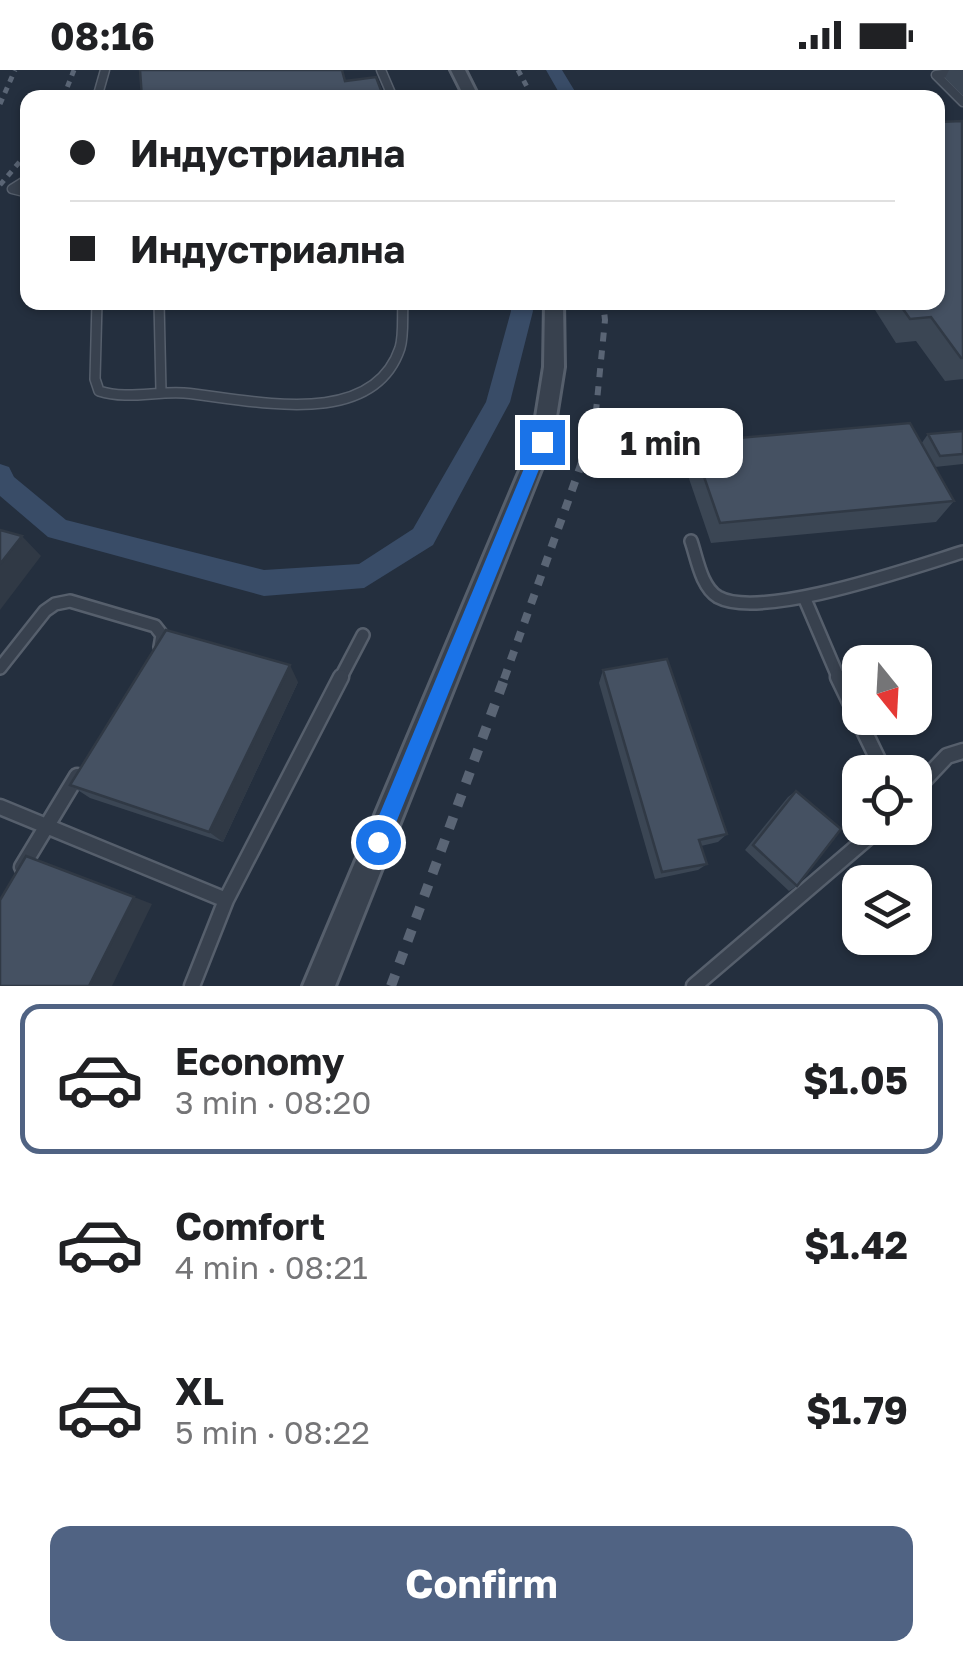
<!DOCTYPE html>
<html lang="en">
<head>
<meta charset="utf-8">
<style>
	:root { --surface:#fff; --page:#f2f2f2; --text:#202124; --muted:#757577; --line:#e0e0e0; --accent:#506383 }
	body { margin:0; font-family:"Golos Text",sans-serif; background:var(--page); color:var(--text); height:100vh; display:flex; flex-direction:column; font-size:38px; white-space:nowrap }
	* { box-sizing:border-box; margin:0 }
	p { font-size:32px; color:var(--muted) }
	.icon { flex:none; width:55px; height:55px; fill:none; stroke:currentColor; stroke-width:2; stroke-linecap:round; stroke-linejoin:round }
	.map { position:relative; height:916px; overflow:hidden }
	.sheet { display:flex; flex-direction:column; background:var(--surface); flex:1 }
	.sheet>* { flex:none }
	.guide { position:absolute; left:20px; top:20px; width:925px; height:220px; border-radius:20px; box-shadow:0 2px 8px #0004; display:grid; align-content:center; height:220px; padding:0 50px; background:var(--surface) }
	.needle { width:65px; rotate:162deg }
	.buttons { position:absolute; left:842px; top:575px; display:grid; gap:20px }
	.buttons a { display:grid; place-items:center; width:90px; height:90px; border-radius:20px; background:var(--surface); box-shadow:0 2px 8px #0004; font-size:50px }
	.end { position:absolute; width:45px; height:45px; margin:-22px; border:12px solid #1a73e8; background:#fff; box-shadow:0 0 0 5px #fff }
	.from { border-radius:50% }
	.bubble { position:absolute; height:70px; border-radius:20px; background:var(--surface); box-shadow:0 2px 8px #0004; font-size:32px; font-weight:700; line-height:70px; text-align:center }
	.guide b { display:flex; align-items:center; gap:35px; height:95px; font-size:38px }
	.guide b+b { border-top:2px solid var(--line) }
	.guide i { width:25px; height:25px; background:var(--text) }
	ul { padding:18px 0 0; list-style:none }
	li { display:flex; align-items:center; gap:30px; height:150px; margin:0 20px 15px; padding:0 30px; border:5px solid transparent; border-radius:20px }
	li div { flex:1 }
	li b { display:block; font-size:38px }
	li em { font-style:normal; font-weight:700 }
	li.on { border-color:var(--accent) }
	li>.icon { width:90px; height:90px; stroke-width:1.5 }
	.primary-button { display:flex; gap:20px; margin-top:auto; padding:20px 50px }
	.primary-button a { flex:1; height:115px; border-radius:20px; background:var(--accent); color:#fff; font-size:40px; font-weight:700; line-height:115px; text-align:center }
	.status { display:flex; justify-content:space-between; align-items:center; height:70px; padding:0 50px; background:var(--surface); direction:ltr }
	.status svg { height:28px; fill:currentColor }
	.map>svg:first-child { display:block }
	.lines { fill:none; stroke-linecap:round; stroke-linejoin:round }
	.canal { fill:#394c67; fill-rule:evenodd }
	.service-far3-casing { stroke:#565f6c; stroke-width:11 }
	.service-far2-casing { stroke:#565f6c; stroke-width:12 }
	.service-far1-casing { stroke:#565f6c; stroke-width:16 }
	.service-casing { stroke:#565f6c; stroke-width:19 }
	.minor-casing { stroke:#565f6c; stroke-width:6 }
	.service-far3 { stroke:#38414e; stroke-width:8 }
	.service-far2 { stroke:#38414e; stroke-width:9 }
	.service-far1 { stroke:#38414e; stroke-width:11 }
	.service { stroke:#38414e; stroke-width:14 }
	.minor { fill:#38414e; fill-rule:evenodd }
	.rail-far3 { stroke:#5a6575; stroke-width:5; stroke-dasharray:6 6; stroke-linecap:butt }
	.rail-far2 { stroke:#5a6575; stroke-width:6; stroke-dasharray:9 9; stroke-linecap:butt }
	.rail-far1 { stroke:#5a6575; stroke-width:8; stroke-dasharray:10 10; stroke-linecap:butt }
	.rail { stroke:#5a6575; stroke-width:10; stroke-dasharray:12 12; stroke-linecap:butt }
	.wall { fill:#3b4654 }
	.shaded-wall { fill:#303945 }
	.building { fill:#455162; stroke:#303945; stroke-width:2.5 }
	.route { fill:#1a73e8 }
</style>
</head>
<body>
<div class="status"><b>08:16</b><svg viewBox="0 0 49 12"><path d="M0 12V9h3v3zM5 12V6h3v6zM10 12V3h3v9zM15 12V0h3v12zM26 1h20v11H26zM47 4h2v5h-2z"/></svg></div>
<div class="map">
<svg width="963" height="916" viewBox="0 0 963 916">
	<rect width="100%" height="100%" fill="#242f3e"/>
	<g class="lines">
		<path class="canal" d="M546 0H562L579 28H562Z
			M509 232H531L533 241 510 332 433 475 364 518 264 526 48 467 0 426V394L9 397 14 407 66 450 264 500 359 494 413 459 486 332 511 241Z"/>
		<defs>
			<path id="service-far3" d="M381 0 393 28
				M963 1 936 5 963 32
				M97 28 105 0
				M28 109 12 119 28 123"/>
			<path id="service-far2" d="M97 232 95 309 99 321C127 330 155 321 184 323 249 329 372 362 400 278 404 265 402 246 403 232
				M159 232 161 321"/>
			<path id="service-far1" d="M691 471C697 488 701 517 718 527 761 551 914 497 963 482
				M804 527 839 609
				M0 598 45 541 55 534 70 531 155 556 162 565 160 577
				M340 609 363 565"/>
			<path id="service" d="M838 607 884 702
				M915 720 947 686 963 681
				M0 737 226 830
				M22 797 77 706
				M192 916 226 830 341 607
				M694 916 879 758"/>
			<path id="minor" d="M451 0H465L479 28H465Z
				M545 232H563L564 297 552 372 335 916H303L532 372 544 297Z"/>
		</defs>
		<use href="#service-far3" class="service-far3-casing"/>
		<use href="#service-far2" class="service-far2-casing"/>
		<use href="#service-far1" class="service-far1-casing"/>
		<use href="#service" class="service-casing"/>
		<use href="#minor" class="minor-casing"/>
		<use href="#service-far3" class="service-far3"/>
		<use href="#service-far2" class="service-far2"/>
		<use href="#service-far1" class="service-far1"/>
		<use href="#service" class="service"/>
		<use href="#minor" class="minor"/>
		<path class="rail-far3" d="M518 0 533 28
			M63 28 74 0
			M0 34 15 0
			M0 115 28 82"/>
		<path class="rail-far2" d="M594 361 605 250 603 232"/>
		<path class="rail-far1" d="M504 609 594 359"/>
		<path class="rail" d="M391 916 505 607"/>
	</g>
	<path class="wall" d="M949 0H963V26L945 8Z
		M963 51V309L945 311 916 271 896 273 870 232H938Z
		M963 361V394L935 397 954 431 936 452 711 473 684 394 692 372 921 374 928 364Z
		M603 600 727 764 718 772 701 776 707 794 698 800 655 809 599 613Z
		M298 612 223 772 90 728 70 715Z
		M796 721 797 816 789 821 745 780 788 727Z"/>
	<path class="shaded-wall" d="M174 232H219L177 240Z
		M22 466 41 486 0 540V494Z
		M290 595 298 612 223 772 209 762Z
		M134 827 152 834 112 916H89Z"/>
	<path class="building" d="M140 0H342L345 11 376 7 384 28H192V26L142 28Z
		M962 51 963 288H961L931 247 910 249 898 232H938V52Z
		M910 353 954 431 720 453 692 372Z
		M963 361V384L940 386 928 364Z
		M0 460 22 466 0 494Z
		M166 560 290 595 209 762 70 715Z
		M667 589 727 764 699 770 707 794 662 802 603 600Z
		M796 721 841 759 797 816 753 775Z
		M26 786 134 827 89 916H0V830Z"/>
	<path class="route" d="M542 367 550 372 385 780 378 783 371 780 368 772 535 372Z"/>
</svg>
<div class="buttons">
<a><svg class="needle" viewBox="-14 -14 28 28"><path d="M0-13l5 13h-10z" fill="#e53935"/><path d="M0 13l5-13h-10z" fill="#757577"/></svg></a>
<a><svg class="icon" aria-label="locate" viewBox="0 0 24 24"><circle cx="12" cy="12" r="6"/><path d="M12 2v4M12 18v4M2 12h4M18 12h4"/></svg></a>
<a><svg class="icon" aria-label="layers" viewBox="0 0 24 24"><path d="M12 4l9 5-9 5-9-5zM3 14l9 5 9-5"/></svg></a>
</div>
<i class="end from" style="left:378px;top:772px"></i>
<i class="end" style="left:542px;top:372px"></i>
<div class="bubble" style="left:578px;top:338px;width:165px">1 min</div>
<div class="guide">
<b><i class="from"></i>Индустриална</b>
<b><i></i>Индустриална</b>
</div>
</div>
<section class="sheet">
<ul>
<li class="on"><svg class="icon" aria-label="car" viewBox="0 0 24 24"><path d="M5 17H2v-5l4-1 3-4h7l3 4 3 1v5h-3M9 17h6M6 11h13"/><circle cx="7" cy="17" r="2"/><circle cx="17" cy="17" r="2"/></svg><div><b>Economy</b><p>3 min · 08:20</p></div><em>$1.05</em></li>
<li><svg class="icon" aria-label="car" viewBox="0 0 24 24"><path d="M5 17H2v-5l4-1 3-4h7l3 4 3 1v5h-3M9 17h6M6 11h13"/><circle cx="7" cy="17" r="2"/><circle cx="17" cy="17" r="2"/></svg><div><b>Comfort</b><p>4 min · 08:21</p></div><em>$1.42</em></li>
<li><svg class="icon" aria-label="car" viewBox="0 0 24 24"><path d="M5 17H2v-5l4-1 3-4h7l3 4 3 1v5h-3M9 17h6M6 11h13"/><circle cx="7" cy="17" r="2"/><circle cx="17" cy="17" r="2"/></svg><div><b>XL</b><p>5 min · 08:22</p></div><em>$1.79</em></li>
</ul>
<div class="primary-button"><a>Confirm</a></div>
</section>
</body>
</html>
